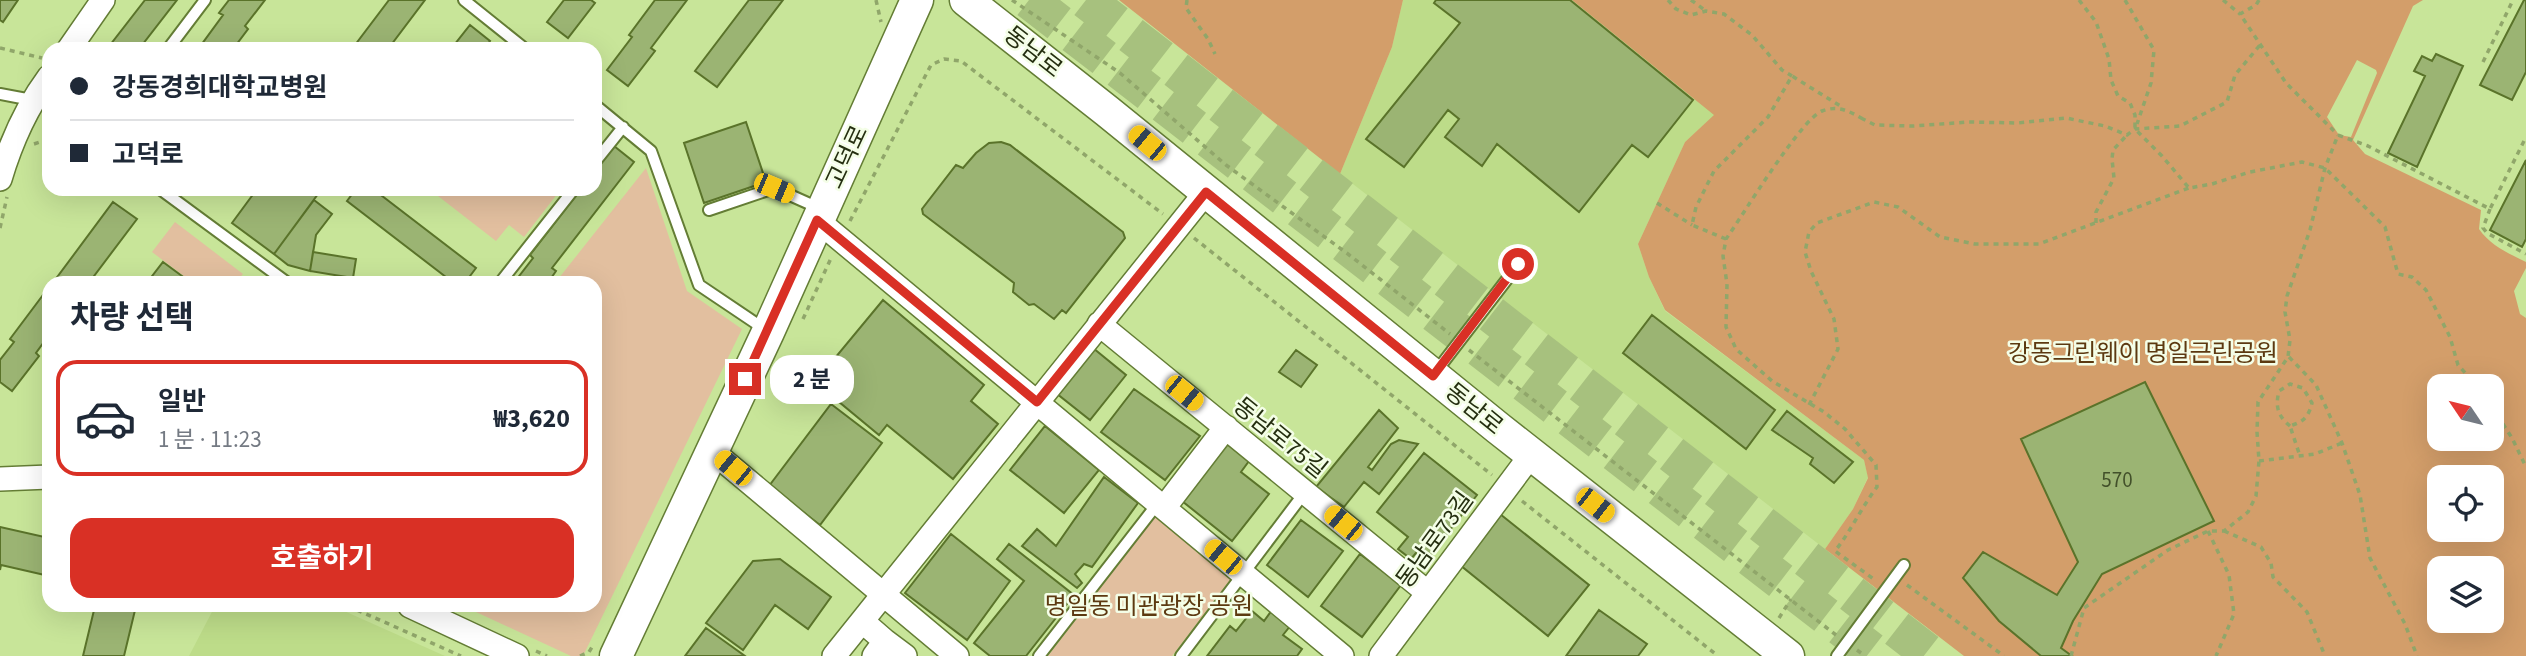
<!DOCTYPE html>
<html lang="ko">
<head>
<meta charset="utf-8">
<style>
	:root { --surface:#fff; --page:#f2f2f3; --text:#1f2937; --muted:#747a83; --line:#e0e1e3; --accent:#d93025 }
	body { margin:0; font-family:"Source Sans 3","Noto Sans KR",sans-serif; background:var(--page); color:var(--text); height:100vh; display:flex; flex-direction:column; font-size:26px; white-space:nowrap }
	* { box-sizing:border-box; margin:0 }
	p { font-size:23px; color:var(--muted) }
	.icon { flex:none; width:38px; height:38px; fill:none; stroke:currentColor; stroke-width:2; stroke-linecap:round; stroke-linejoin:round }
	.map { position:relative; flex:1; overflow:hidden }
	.drawer { position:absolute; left:42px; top:276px; width:560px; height:336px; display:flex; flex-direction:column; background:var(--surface); border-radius:21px; box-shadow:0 7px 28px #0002 }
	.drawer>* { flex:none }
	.guide { position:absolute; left:42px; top:42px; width:560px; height:154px; border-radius:21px; box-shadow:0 7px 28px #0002; display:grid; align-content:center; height:154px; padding:0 28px; background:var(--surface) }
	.needle { width:46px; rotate:305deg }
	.controls { position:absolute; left:2427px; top:374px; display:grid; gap:14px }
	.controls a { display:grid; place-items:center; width:77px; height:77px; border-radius:14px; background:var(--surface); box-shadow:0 7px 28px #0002; font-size:35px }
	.end { position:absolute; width:32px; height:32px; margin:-16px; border:9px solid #d93025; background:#fff; box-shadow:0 0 0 4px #fff }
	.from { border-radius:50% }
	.bubble { position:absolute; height:49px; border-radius:21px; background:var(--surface); box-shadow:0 7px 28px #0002; font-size:23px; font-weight:700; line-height:49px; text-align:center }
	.car { position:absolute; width:21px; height:42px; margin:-21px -10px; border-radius:9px; box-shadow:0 0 5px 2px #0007; background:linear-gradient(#f5c518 24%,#345 0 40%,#f5c518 0 76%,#345 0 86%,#f5c518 0) }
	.guide b { display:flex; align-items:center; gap:24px; height:66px; font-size:26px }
	.guide b+b { border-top:2px solid var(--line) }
	.guide i { width:18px; height:18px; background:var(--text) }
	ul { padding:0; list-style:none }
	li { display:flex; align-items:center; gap:21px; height:116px; margin:0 14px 10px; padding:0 14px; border:4px solid transparent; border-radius:21px }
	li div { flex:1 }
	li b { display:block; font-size:26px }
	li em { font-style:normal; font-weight:700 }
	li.on { border-color:var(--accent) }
	li>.icon { width:63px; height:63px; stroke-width:1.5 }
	h2 { padding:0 28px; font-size:32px; line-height:84px }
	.button { display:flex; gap:14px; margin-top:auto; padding:14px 28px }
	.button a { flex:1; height:80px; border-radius:21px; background:var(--accent); color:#fff; font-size:28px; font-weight:700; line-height:80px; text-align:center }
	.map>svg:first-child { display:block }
	.built { fill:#bddc89 }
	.green { fill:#e2bf9f }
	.forest { fill:#d39e6a; fill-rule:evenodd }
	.building { fill:#9bb473; stroke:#5a732a; stroke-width:2 }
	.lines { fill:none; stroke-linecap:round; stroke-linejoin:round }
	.highway-tunnel { stroke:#a7c17e; stroke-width:38; stroke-dasharray:38 19; stroke-linecap:butt }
	.lane-casing { stroke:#647d35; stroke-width:14 }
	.street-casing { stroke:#647d35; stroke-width:26 }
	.secondary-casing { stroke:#647d35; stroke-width:35 }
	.path { stroke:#90a66a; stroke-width:3.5; stroke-dasharray:5 5; stroke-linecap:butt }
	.lane { stroke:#fff; stroke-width:10 }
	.street { stroke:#fff; stroke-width:23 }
	.secondary { stroke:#fff; stroke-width:32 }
	.route { stroke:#d93025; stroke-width:9 }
	.labels { text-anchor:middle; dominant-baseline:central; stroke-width:5; stroke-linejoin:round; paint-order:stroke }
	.number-label { font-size:21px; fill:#42502a }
	.street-label { font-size:24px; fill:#252f11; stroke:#f4fee7 }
	.park-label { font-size:24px; fill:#5c3910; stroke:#f4fee7 }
</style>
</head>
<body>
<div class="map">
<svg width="2526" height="656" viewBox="0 0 2526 656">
	<rect width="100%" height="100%" fill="#c8e599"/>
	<path class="built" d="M1403 0H1572L1715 115 1685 142 1638 244 1649 277 1665 311 1864 460 1868 477 1853 509 1825 549 1340 174 1392 47Z
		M215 606H333L445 656H189Z"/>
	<path class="green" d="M646 168 687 291 742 329 583 656H571L463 606H595V284L555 283Z
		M429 189H561L524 237 509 225 496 241Z
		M175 222 243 274 235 283H193L152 252Z
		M1158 513 1234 575 1172 656H1048Z"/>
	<path class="forest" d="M1119 0H1403L1392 47 1340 174Z
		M1572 0H2423L2413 6 2353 140 2365 154 2481 210 2479 229C2491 246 2508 253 2526 262V268L2514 291 2520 314 2526 318V656H1964L1825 549 1853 509 1868 478 1864 460 1665 310 1649 277 1638 244 1685 142 1714 115ZM2357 60 2376 70 2377 73 2351 137 2339 135 2327 117ZM2440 387H2492V439H2440ZM2440 478H2492V530H2440ZM2440 569H2492V621H2440Z"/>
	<path class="building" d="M0 0H18L3 22 0 20Z
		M145 0H177L139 49H107Z
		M229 0H265L245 26 248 29 233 49H201L199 48 223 15 219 13Z
		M389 0H425L388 49H352Z
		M564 0H591L595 3 568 38 547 22Z
		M655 0H687L651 48 655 51 628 86 607 70 632 37 629 35Z
		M749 0H783L717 87 695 71Z
		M1436 0H1570L1693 100 1648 157 1632 145 1579 212 1497 144 1482 166 1445 137 1459 119 1448 110 1404 167 1366 139 1460 23 1434 3Z
		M2524 0H2526V72L2512 100 2480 85Z
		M470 25 490 41 484 49H451Z
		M2436 54 2463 66 2417 167 2388 153 2425 76 2414 71 2422 56 2432 61Z
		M746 122 766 182 704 203 684 143Z
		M1001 142 1010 145 1123 232 1125 238 1066 313 1062 310 1054 319 1034 304 1029 305 1013 292 1014 283 923 214 922 209 956 165 963 168 976 153 989 143Z
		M614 146 634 162 552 268 556 271 547 284H513L533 258 530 255 581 189H595V171Z
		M2526 160V239L2522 247 2490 230Z
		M257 189H311L318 194 274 254 232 223Z
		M356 189H373L476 268 464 284H455L347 201Z
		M314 200 332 214 316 235 310 271 288 265 274 254Z
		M113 202 137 219 88 284H52Z
		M313 252 356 259 353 278 310 271Z
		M163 262 186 279 183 284H146Z
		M49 287V335L36 353 39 356 12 391 0 382V360L14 342 10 339Z
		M883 300 984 385 971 401 998 424 953 479 887 425 879 435 815 382Z
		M1652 315 1775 410 1746 449 1623 353Z
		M1093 348 1126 375 1090 420 1056 393Z
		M1296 350 1317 365 1301 387 1279 372Z
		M2145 382 2214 521 2102 574 2073 621 2061 648 2072 656H2041L1999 621 1963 578 1983 552 2057 595 2078 562 2021 439Z
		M1134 389 1200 436 1165 480 1101 432Z
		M831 404 882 443 820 525 769 486Z
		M1379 410 1398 428 1368 467 1372 470 1391 444 1399 440 1418 444 1379 494 1364 482 1344 507 1316 487Z
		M1787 411 1853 462 1834 483 1810 464 1813 458 1772 430Z
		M1045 426 1099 470 1064 513 1010 470Z
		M1226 443 1249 461 1241 472 1269 494 1232 541 1182 501Z
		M1424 453 1477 495 1426 561 1416 553 1411 559 1398 549 1408 537 1377 512Z
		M1104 477 1138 503 1092 567 1084 564 1075 574 1082 583 1077 588 1022 546 1037 529 1056 546Z
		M1500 514 1589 585 1548 636 1460 565Z
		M1301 520 1343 551 1308 597 1267 565Z
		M0 527 49 538V576L1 565 0 570Z
		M951 534 1010 581 967 640 905 593Z
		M1009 544 1074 595 1026 656H990L974 643 1024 581 997 559Z
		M1360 554 1401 585 1362 637 1321 606Z
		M780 559 831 597 808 629 775 605 743 650 706 623 753 561Z
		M95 606H136L124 656H83Z
		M1272 610 1291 625 1283 635 1302 649 1297 656H1207L1230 626 1236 631 1252 611 1264 621Z
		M1599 610 1647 644 1638 656H1566Z
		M706 628 745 656H685Z"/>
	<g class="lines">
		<path class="highway-tunnel" d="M1029 0 1878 656
			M1086 0 1932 656"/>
		<defs>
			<path id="lane" d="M464 0 525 49
				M168 49 205 0
				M0 94 32 100
				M595 105 651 151 699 285 766 330
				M595 162 623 127
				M160 189 289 284
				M709 210 774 188 821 209
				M499 284 574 189
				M1435 373 1518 265
				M1039 656 1158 503
				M1181 656 1305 492
				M1837 656 1904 565"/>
			<path id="street" d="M69 49 103 0
				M0 179C11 142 26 108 49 77
				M817 220 1342 656
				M1099 324 1428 593
				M712 451 957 656
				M0 479 49 477
				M1164 508 1226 427
				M410 606 517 656
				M862 621 885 641 874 656
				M885 641 905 656
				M834 656 1206 192
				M1381 656 1531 455"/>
			<path id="secondary" d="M966 0 1107 111 1498 428 1788 656
				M616 656 768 332 917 0"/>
		</defs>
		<use href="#lane" class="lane-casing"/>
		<use href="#street" class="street-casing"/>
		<use href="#secondary" class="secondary-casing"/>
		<path class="path" d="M876 0 881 22
			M1012 0 1120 73 1226 165 1348 254 1450 334
			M1187 0 1186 8 1208 39 1215 54
			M1668 0 1676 9 1691 15 1706 11 1724 14 1752 35 1782 70 1792 76
			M1691 0 1706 11
			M2079 0 2096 22 2109 59 2111 80 2118 96 2130 103 2135 115V129L2162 156 2189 188 2212 184 2250 172 2302 162 2325 168 2385 227 2398 274 2412 277 2426 290 2450 337 2458 365 2478 387
			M2125 0 2154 50 2151 83 2137 124
			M2223 0 2240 14
			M2259 0 2256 5 2240 14 2286 83 2338 135
			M0 48 42 58
			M2483 62 2513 0
			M1861 118 1875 125 1913 126 1969 122 2018 123 2066 118 2105 126 2127 135 2135 129 2180 126 2227 102 2235 75 2260 45
			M1863 119C1849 111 1838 105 1822 111 1801 119 1743 215 1726 239L1723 256 1727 284 1726 327 1736 349 1772 381 1824 412 1845 429 1876 465 1877 487C1861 508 1851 531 1835 551L1875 580
			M34 144 49 139
			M1657 203 1692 225
			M2490 209 2483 228 2487 233 2526 254
			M850 221 931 65 944 59 961 61 1163 214
			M2096 223V212L2114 178 2112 159 2113 150 2127 135
			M0 228 7 197
			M1194 238 1492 475
			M1726 239 1692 225 1696 207 1714 171 1768 117 1792 76 1842 107
			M803 319 832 256
			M1469 350 1836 635
			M2289 357 2316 385 2342 443 2360 495 2370 558 2405 624 2417 656
			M1809 405 1838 349 1834 319 1811 271 1805 252 1809 232 1817 223 1874 202 1898 207 1940 237 1975 244H2039L2189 188
			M2492 407 2512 438 2526 467
			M2290 426C2278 416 2275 407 2279 391L2290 384 2303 388 2312 403C2308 418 2304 421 2290 426L2300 456
			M2259 461 2315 454 2342 443
			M1522 501 1718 656
			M2208 531 2229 575 2234 614 2216 656
			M2224 531 2261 547 2271 563 2273 577 2307 612 2325 656
			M1907 585 2004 656
			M348 606 461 656
			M1779 618 1791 599
			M1857 650 1865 656
			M536 651 547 656
			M580 656 589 652 592 647
			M2071 656 2084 608 2168 550 2208 531H2224L2248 512 2256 496 2259 461 2257 432 2258 402 2288 357 2290 340 2285 312 2287 296 2310 230 2325 168 2338 135 2368 146 2490 209 2526 137"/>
		<use href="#lane" class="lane"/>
		<use href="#street" class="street"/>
		<use href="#secondary" class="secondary"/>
	</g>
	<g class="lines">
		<path class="route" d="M745 379 817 220 1037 402 1206 192 1433 376 1518 264"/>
	</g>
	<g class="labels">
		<g class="number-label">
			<text x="2117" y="480">570</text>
		</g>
		<g class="street-label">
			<text transform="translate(1033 52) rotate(38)">동남로</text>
			<text transform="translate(847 157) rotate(-65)">고덕로</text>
			<text transform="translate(1474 409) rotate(39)">동남로</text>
			<text transform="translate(1280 438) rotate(39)">동남로75길</text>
			<text transform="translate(1435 540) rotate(-54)">동남로73길</text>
		</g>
		<g class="park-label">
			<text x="2143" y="353">강동그린웨이 명일근린공원</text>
			<text x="1149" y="606">명일동 미관광장 공원</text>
		</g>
	</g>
</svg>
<div class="controls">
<a><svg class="needle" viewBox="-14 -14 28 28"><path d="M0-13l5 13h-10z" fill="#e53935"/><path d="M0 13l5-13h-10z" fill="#747a83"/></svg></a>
<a><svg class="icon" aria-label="locate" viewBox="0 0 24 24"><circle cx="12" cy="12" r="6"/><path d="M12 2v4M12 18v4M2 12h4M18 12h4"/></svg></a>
<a><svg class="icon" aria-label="layers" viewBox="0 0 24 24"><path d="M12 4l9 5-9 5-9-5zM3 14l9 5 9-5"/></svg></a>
</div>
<i class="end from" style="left:1518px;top:264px"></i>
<i class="end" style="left:745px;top:379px"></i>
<div class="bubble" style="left:770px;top:355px;width:84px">2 분</div>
<i class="car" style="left:1147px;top:143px;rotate:310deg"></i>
<i class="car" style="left:774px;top:188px;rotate:113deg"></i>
<i class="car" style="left:1184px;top:393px;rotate:129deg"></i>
<i class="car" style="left:733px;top:468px;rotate:310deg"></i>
<i class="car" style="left:1595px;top:505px;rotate:128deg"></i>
<i class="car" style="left:1343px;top:523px;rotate:309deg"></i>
<i class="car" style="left:1223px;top:557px;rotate:310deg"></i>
<div class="guide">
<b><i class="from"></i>강동경희대학교병원</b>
<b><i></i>고덕로</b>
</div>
<section class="drawer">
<h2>차량 선택</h2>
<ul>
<li class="on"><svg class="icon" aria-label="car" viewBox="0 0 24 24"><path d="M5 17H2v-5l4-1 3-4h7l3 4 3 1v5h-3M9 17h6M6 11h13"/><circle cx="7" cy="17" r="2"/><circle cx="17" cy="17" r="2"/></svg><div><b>일반</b><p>1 분 · 11:23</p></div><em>₩3,620</em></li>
</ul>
<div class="button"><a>호출하기</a></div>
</section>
</div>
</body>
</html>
